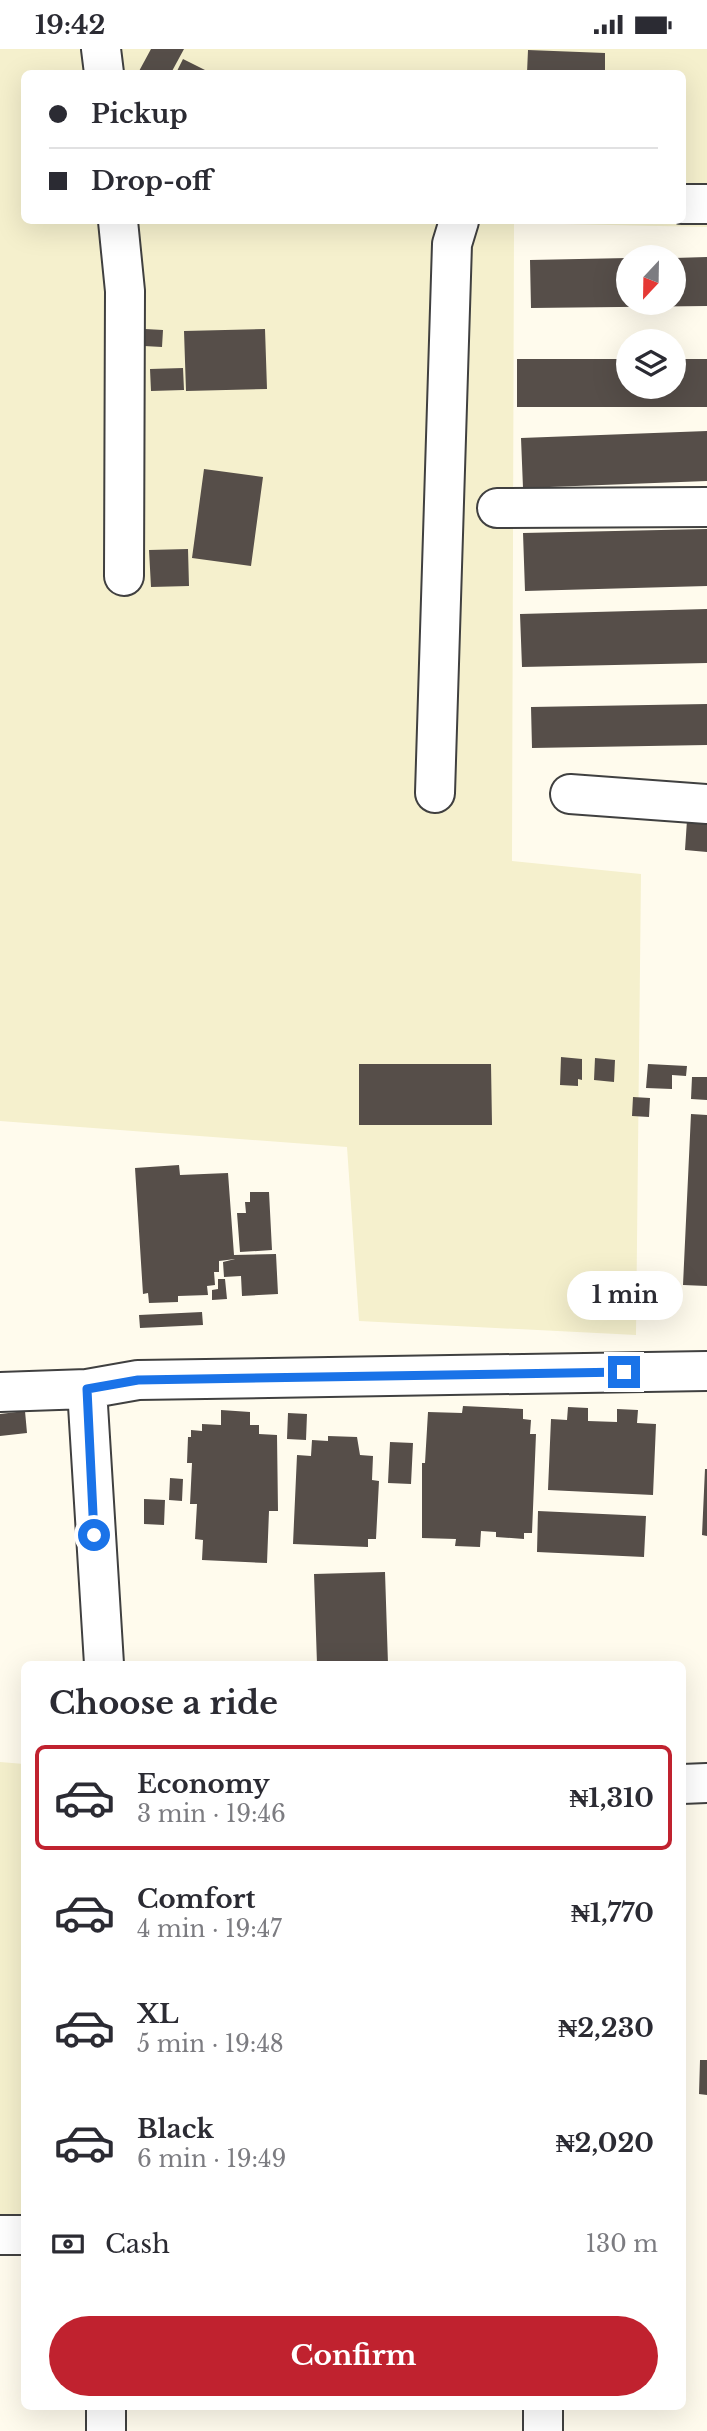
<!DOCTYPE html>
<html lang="en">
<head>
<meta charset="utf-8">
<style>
	:root { --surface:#fff; --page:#f7f7f7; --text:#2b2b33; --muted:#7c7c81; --line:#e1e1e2; --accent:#c0222f }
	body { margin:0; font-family:"Libre Baskerville",serif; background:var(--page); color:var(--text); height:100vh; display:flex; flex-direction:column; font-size:26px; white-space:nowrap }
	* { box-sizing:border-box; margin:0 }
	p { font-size:23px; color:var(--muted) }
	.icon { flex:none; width:38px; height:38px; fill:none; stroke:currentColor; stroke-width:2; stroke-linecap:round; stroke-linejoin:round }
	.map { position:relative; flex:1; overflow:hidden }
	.sheet { position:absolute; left:21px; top:1612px; width:665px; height:749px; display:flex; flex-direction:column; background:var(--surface); border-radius:10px; box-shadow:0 7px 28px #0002 }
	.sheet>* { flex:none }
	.guide { position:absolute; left:21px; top:21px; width:665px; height:154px; border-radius:10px; box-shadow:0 7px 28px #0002; display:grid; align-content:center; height:154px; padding:0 28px; background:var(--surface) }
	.needle { width:46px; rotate:202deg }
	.buttons { position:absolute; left:616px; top:196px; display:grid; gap:14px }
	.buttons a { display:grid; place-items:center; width:70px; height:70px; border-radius:50%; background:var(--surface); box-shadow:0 7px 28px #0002; font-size:35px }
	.end { position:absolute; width:32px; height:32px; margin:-16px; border:9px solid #1a73e8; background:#fff; box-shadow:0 0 0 4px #fff }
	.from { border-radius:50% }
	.bubble { position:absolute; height:49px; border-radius:24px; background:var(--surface); box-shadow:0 7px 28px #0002; font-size:23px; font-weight:700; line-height:49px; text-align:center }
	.guide b { display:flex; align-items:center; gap:24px; height:66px; font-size:26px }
	.guide b+b { border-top:2px solid var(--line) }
	.guide i { width:18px; height:18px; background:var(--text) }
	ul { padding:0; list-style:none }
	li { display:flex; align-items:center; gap:21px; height:105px; margin:0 14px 10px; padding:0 14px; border:4px solid transparent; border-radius:10px }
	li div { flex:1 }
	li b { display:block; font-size:26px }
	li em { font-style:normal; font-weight:700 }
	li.on { border-color:var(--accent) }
	li>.icon { width:63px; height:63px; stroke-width:1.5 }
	h2 { padding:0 28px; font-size:32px; line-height:84px }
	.pay { display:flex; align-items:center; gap:18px; height:77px; padding:0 28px; font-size:26px }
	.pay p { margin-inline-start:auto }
	.primary-button { display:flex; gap:14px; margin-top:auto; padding:14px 28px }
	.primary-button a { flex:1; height:80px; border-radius:42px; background:var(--accent); color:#fff; font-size:28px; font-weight:700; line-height:80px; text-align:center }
	.status { display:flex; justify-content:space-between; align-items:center; height:49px; padding:0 35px; background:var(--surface); direction:ltr }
	.status svg { height:19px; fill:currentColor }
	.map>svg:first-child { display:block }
	.farmland { fill:#f5f0cd; fill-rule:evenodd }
	.building { fill:#564e49 }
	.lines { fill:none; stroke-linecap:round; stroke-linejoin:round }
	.minor-casing { stroke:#404040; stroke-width:42 }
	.minor { stroke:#fff; stroke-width:38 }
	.route { stroke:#1a73e8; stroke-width:9 }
</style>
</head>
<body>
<div class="status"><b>19:42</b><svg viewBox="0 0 49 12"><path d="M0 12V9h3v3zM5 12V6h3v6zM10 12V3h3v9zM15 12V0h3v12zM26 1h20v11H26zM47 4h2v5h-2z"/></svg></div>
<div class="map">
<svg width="707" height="2382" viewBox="0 0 707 2382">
	<rect width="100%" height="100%" fill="#fffbed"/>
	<path class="farmland" d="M0 0H707V178L514 174 512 812 641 825 636 1286 359 1272 347 1098 0 1072ZM24 24H682V172H24Z
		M0 1713 24 1715V2186L0 2187Z"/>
	<path class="building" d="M151 0H184L171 24H138Z
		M528 1 605 4V24H527Z
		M183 10 207 22 205 24H176Z
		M707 208V257L531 259 530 211 628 209V254H674V209Z
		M145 280 163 281 162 298 144 297Z
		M265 280 267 340 186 342 184 282Z
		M517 310H628V338H674V310H707V358H517Z
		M183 319 184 341 151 342 150 320Z
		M707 382V432L523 439 521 389Z
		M204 420 263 428 251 517 192 509Z
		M707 480V537L525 542 523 484Z
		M188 500 189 537 151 538 149 501Z
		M707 560V614L522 618 520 565Z
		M707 655V696L532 699 531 658Z
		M687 771 707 772V803L685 801Z
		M561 1008 582 1010V1031L578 1030V1037L560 1036Z
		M595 1009 615 1011 614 1033 594 1031Z
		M359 1015H491L492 1076H359Z
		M648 1015 687 1017 686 1027 672 1026V1040L646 1039Z
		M692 1028H707V1051L691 1050Z
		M633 1048 650 1049 649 1068 632 1067Z
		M691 1065 707 1066V1237L683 1236Z
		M179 1116 180 1126 228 1124 234 1206 276 1205 278 1245 242 1247 241 1227 224 1228 223 1213 235 1210 219 1212V1223H214L215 1236 207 1237 208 1246 178 1247V1253L149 1254 148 1244 143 1245 135 1119Z
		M250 1143H269L272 1201 240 1203 237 1164H246L245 1153H250Z
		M218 1230H225L227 1250 212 1251V1241L218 1240Z
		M202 1263 203 1276 140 1279 139 1266Z
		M463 1357 523 1360V1370L531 1371 530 1385H536L532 1484H524V1490L496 1488V1483L481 1482 480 1498 455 1497 456 1490 422 1489V1414H425L428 1363 462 1364Z
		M568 1358 588 1359V1372L617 1373V1360L638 1361 637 1374 656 1375 653 1446 548 1441 551 1370 567 1371Z
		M221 1361 250 1363V1376H259V1385L277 1386 278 1462H269L267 1514 202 1511 203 1491 195 1490 197 1455H190L192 1414H187L188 1388H191V1381L202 1382V1375L221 1376Z
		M25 1362 27 1384 0 1387V1365Z
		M288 1364 307 1365 306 1391 287 1390Z
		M328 1387 357 1388 360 1406 373 1407 372 1431 379 1432 376 1490H368V1498L293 1495 297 1406 311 1407 312 1391 328 1392Z
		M390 1393 413 1394 411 1435 388 1434Z
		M705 1420H707V1487L702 1486Z
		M170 1429 183 1430 182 1452 169 1451Z
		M144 1450 165 1451 164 1476 144 1475Z
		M538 1462 646 1467 644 1508 537 1503Z
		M385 1523 388 1615H317L314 1525Z
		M700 2011H707V2046L699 2045Z"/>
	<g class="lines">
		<defs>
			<path id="minor" d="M101 0 104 24
				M682 155H707
				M118 172 125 242 124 527
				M497 459 707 458
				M435 744 452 195 459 172
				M570 745 707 755
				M0 1343 87 1340
				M104 1615 87 1340 138 1331 707 1322
				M682 1735 707 1734
				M0 2186H24
				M106 2382V2357
				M543 2382V2357"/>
		</defs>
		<use href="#minor" class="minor-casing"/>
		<use href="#minor" class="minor"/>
	</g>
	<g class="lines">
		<path class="route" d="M94 1486 87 1340 138 1331 624 1323"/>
	</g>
</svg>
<div class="buttons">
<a><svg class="needle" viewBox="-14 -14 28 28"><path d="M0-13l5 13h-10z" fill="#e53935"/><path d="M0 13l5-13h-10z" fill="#7c7c81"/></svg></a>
<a><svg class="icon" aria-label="layers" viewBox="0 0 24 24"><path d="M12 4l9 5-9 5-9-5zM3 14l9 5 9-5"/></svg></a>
</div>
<i class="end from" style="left:94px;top:1486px"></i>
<i class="end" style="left:624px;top:1323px"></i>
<div class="bubble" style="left:567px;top:1222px;width:116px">1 min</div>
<div class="guide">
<b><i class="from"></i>Pickup</b>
<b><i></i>Drop-off</b>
</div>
<section class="sheet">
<h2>Choose a ride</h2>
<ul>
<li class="on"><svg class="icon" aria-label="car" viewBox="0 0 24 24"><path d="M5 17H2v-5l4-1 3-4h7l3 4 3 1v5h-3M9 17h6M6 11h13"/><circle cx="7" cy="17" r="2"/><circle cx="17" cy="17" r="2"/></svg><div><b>Economy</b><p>3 min · 19:46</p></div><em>₦1,310</em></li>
<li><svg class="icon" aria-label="car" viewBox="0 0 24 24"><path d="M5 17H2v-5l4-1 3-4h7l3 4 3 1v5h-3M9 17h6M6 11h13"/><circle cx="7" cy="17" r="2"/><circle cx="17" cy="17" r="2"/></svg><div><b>Comfort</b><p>4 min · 19:47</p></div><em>₦1,770</em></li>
<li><svg class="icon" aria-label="car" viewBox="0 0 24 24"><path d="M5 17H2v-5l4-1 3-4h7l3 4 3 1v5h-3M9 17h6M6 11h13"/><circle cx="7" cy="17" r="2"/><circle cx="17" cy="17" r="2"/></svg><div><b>XL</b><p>5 min · 19:48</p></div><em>₦2,230</em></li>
<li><svg class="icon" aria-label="car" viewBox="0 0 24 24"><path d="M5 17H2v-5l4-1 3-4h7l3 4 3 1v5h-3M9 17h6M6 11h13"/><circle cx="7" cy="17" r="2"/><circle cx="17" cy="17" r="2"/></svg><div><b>Black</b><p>6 min · 19:49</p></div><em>₦2,020</em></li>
</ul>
<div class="pay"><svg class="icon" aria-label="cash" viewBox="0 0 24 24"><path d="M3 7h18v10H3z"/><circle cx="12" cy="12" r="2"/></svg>Cash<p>130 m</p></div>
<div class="primary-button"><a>Confirm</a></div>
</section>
</div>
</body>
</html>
